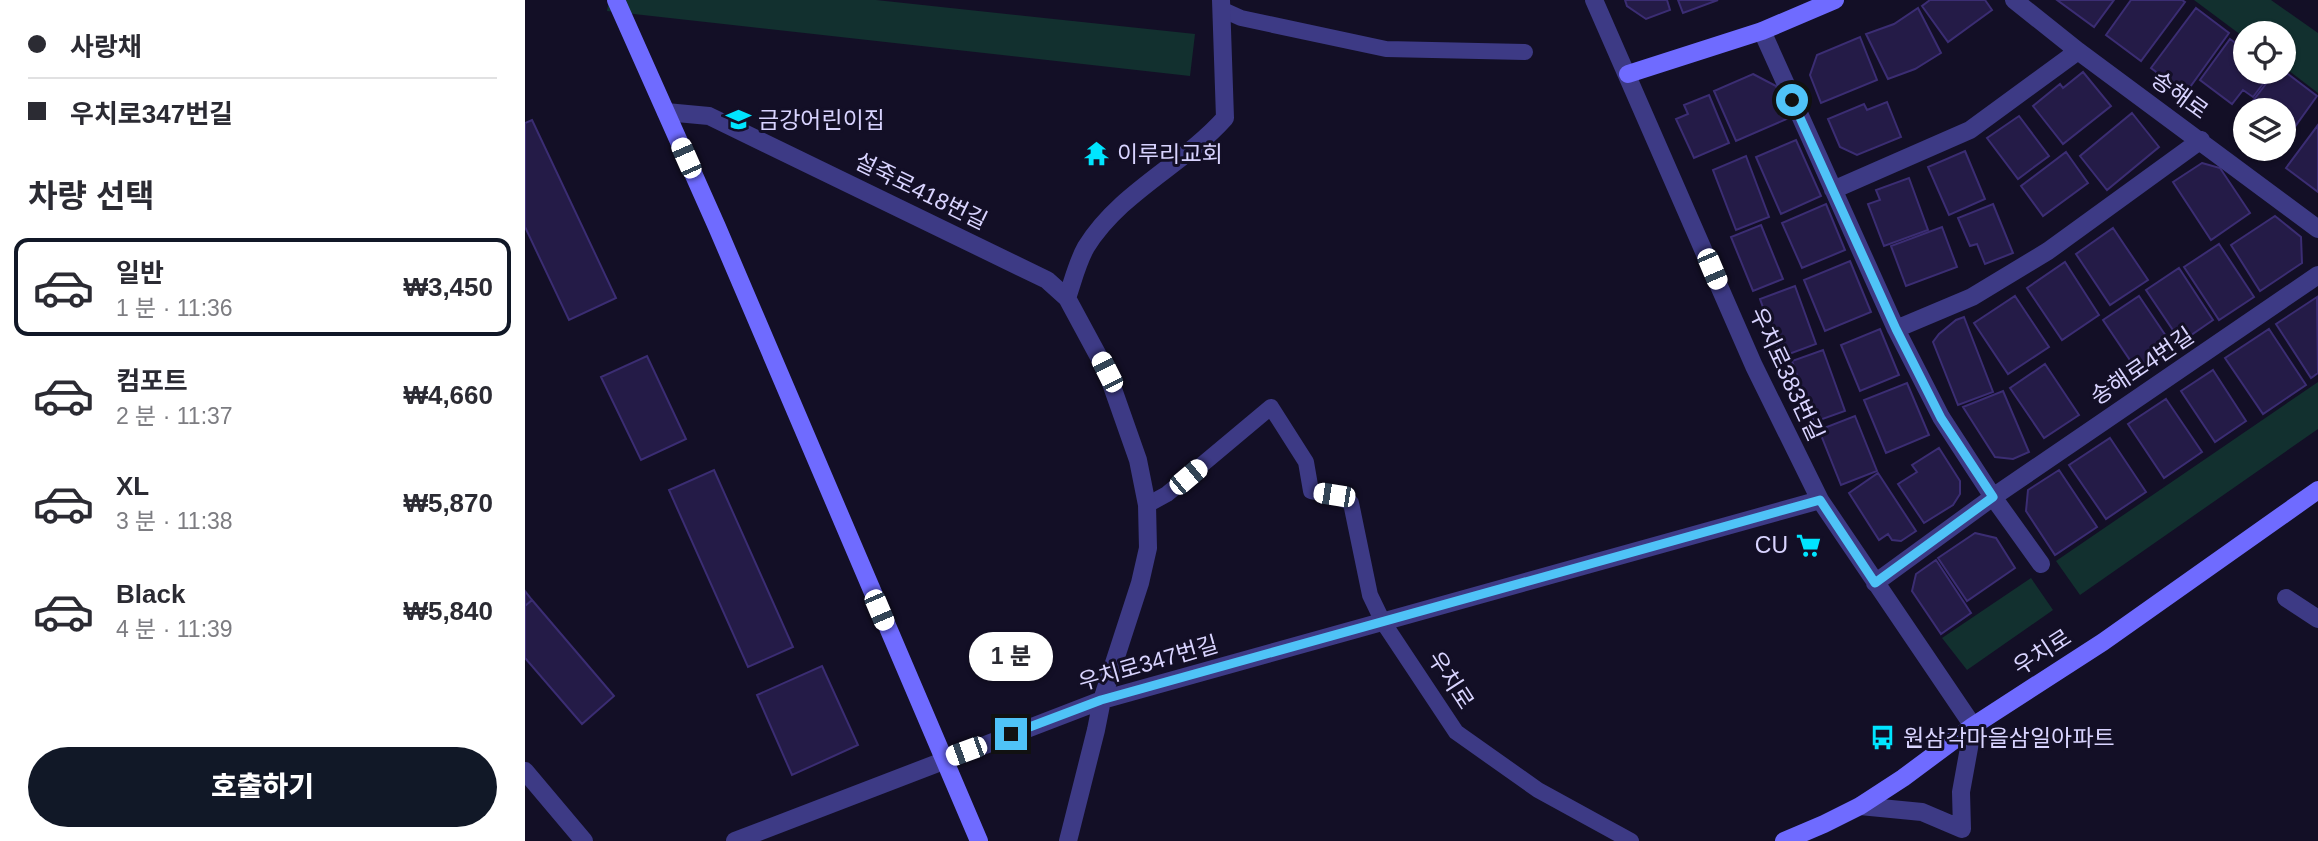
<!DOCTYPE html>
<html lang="ko">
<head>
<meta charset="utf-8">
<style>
	:root { --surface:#fff; --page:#f2f2f3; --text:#2b2b33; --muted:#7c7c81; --line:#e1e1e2; --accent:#111827 }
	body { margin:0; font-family:Arial,"Noto Sans KR",sans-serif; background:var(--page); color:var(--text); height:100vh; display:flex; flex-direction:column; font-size:26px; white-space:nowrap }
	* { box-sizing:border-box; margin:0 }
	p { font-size:23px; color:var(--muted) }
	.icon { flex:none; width:38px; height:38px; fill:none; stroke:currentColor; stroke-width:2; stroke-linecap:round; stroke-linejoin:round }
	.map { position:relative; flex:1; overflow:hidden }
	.drawer { display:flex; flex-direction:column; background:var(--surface); width:525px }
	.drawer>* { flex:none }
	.banner { display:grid; align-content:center; height:154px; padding:0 28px; background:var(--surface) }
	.controls { position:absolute; left:1708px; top:21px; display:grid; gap:14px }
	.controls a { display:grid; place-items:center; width:63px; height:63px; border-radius:50%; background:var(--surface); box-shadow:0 2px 5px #0004; font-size:35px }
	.end { position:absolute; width:32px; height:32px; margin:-16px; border:9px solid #4fc3f7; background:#111; box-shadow:0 0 0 4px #111 }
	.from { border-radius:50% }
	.bubble { position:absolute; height:49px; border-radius:24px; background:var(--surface); box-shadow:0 2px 5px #0004; font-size:23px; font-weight:800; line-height:49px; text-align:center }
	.car { position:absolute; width:21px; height:42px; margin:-21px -10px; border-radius:9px; box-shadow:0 0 5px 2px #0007; background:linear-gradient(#fff 24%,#345 0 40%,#fff 0 76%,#345 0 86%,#fff 0) }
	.banner b { display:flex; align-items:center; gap:24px; height:66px; font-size:26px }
	.banner b+b { border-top:2px solid var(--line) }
	.banner i { width:18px; height:18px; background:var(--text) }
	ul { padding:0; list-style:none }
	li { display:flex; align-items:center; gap:21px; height:98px; margin:0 14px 10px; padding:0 14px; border:4px solid transparent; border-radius:14px }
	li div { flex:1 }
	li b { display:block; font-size:26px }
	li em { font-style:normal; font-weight:800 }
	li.current { border-color:var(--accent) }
	li>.icon { width:63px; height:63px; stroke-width:1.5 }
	h2 { padding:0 28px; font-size:32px; line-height:84px }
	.action { display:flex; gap:14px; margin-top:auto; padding:14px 28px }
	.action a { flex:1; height:80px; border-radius:42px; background:var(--accent); color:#fff; font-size:28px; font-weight:800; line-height:80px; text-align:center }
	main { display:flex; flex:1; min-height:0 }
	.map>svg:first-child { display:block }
	.green { fill:#12302f }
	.building { fill:#241b47; stroke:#3b2d73; stroke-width:2 }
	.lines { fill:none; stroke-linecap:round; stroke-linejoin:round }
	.lane { stroke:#3d3a85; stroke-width:16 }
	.street { stroke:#3d3a85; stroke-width:18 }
	.secondary { stroke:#6f6bff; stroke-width:18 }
	.route { stroke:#4fc3f7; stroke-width:9 }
	.labels { text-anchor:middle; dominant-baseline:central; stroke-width:6; stroke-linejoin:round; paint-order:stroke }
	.street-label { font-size:23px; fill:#d9d4ff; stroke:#130f26 }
	.poi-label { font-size:23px; fill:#d9d4ff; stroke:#130f26; text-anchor:start }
</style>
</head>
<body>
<main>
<section class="drawer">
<div class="banner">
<b><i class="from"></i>사랑채</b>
<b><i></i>우치로347번길</b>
</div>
<h2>차량 선택</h2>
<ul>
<li class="current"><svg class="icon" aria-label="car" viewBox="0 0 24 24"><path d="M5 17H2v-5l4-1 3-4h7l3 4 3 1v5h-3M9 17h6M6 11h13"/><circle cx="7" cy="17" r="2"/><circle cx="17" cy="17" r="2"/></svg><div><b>일반</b><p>1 분 · 11:36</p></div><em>₩3,450</em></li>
<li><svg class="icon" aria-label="car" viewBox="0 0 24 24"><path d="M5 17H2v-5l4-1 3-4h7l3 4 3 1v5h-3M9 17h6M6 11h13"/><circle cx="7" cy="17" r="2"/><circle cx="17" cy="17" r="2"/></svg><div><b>컴포트</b><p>2 분 · 11:37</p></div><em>₩4,660</em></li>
<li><svg class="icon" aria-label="car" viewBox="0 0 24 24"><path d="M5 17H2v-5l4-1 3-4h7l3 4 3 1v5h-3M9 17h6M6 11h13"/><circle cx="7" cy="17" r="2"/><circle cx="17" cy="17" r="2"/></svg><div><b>XL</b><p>3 분 · 11:38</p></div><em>₩5,870</em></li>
<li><svg class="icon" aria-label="car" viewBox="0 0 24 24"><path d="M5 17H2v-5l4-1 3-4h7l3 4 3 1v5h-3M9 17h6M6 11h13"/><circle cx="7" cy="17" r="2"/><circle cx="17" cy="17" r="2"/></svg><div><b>Black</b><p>4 분 · 11:39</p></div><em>₩5,840</em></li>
</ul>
<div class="action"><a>호출하기</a></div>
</section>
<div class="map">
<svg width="1793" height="841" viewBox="0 0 1793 841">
	<rect width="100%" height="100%" fill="#130f26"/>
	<path class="green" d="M84 0H351L670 34 665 76 82 11Z
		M1669 0H1746L1793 33V93L1759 67V33H1720V38Z
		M1793 382V429L1555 595 1531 561Z
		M1506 578 1528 610 1442 670 1417 638Z"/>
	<path class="building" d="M1100 0H1142L1145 10 1121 19 1102 6Z
		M1153 0H1193L1158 13Z
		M1405 0H1460L1467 10 1423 42 1397 6Z
		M1532 0H1589L1569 27Z
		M1606 0H1657L1660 2 1616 61 1581 35Z
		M1393 8 1416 53 1390 69 1363 79 1341 34 1369 24Z
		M1671 8 1704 33 1660 94 1626 68Z
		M1335 37 1352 80 1296 103 1285 75 1292 55Z
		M1705 39 1720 50V72H1747L1728 97 1718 90 1707 104 1675 80Z
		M1759 71 1792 96 1759 142V110H1721L1750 72Z
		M1558 72 1586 106 1538 144 1508 106 1535 84 1538 88Z
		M1228 74 1251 86 1264 118 1211 141 1189 91Z
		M1184 95 1204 143 1169 158 1151 119 1163 114 1159 105Z
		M1362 102 1376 137 1332 155 1315 147 1303 119 1339 104 1342 110Z
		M1607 113 1634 147 1582 190 1555 156Z
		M1494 116 1524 156 1493 179 1462 138Z
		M7 120 91 298 44 320 0 227V123Z
		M1793 125V192L1761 168Z
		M1271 140 1296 196 1256 214 1231 157Z
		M1737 149H1754L1748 156Z
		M1440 151 1460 199 1424 215 1403 167Z
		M1541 152 1563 183 1518 216 1496 186Z
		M1221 156 1244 217 1211 230 1188 170Z
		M1677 163 1695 168 1725 213 1686 240 1648 182Z
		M1384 178 1403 230 1359 246 1343 204 1355 200 1351 190Z
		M1301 204 1320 250 1277 268 1257 223Z
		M1468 204 1488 253 1460 264 1452 244 1445 246 1433 218Z
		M1750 216 1776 237 1777 263 1735 291 1706 245Z
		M1236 225 1258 279 1228 291 1206 237Z
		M1417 227 1432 267 1381 286 1366 246Z
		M1588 228 1623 280 1585 305 1551 254Z
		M1694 244 1729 297 1694 320 1659 267Z
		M1325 261 1346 312 1300 331 1279 280Z
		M1540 262 1574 315 1537 340 1502 288Z
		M1654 268 1688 320 1656 342 1621 290Z
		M1270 286 1291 344 1256 357 1235 299Z
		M1490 296 1524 347 1483 374 1449 323Z
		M1614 296 1649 348 1613 372 1578 320Z
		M1792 297 1793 373 1786 378 1751 324Z
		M1439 317 1468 392 1433 405 1408 342 1414 334 1431 320Z
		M1355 329 1374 375 1335 391 1316 345Z
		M1744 329 1781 385 1738 414 1700 358Z
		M1298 350 1320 411 1289 422 1267 361Z
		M122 356 161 439 116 460 76 377Z
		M1520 364 1554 415 1519 438 1485 388Z
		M1688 370 1721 421 1690 442 1656 391Z
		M1382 383 1404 435 1361 453 1339 400Z
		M1478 391 1504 452 1488 459 1470 457 1438 407Z
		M1641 399 1677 452 1639 478 1603 424Z
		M1330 416 1352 471 1316 485 1294 430Z
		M1585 438 1621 492 1581 519 1544 465Z
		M1414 448 1435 481V494L1428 505 1399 523 1373 484 1392 472 1387 465Z
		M189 470 268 647 223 667 144 490Z
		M1534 470 1572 527 1530 555 1501 511 1503 490Z
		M1353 473 1391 531 1376 541 1367 540 1363 534 1354 540 1324 493Z
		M1450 533 1471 538 1490 568 1442 601 1413 558Z
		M1411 560 1446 613 1416 634 1387 591 1391 574Z
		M0 591 7 600 0 606Z
		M7 600 89 696 57 724 0 658V606Z
		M297 666 333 745 267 775 232 695Z"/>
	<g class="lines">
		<path class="lane" d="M696 9 716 18 861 49 1000 52
			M622 505 642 494 746 407 781 462 786 491 809 495 826 503 845 595 858 622 931 732 1013 790 1106 841"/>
		<path class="street" d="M1069 0 1229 366 1295 500 1448 726 1436 792 1437 829 1397 812 1335 806
			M1489 0 1553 51 1793 229
			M1237 31 1371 329 1416 417 1468 497 1516 564
			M141 112 184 116 522 280 542 298 582 372 613 460 622 505 623 548 615 583 577 700 571 730 543 841
			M1308 190 1445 130 1553 51
			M542 298C548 281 552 263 561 247 595 192 658 165 700 118L696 0
			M1371 329 1447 297 1523 251 1676 140
			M1350 583 1468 497 1793 275
			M1761 598 1793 619
			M0 771 59 841
			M210 841 577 700 1295 500"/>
		<path class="secondary" d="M91 0 192 227 454 841
			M1103 74 1237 31 1310 0
			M1259 841 1299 824 1335 806 1378 778 1448 726 1578 642 1793 490"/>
	</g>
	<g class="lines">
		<path class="route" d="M486 734 576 700 1295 500 1350 583 1468 497 1416 418 1371 329 1267 100"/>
	</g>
	<defs>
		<symbol id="school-bare" viewBox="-9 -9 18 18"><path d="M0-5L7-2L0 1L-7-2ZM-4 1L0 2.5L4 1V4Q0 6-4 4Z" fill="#00e5ff" stroke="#130f26" stroke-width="2.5" paint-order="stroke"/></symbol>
		<symbol id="temple-bare" viewBox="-9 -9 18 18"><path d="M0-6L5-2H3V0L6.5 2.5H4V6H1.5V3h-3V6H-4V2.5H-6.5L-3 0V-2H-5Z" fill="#00e5ff" stroke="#130f26" stroke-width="2.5" paint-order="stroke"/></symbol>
		<symbol id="supermarket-bare" viewBox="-9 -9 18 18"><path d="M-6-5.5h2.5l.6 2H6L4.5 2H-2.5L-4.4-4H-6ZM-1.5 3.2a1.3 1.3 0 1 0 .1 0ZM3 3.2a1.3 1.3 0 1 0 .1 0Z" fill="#00e5ff" stroke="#130f26" stroke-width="2.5" paint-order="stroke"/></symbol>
		<symbol id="bus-bare" viewBox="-9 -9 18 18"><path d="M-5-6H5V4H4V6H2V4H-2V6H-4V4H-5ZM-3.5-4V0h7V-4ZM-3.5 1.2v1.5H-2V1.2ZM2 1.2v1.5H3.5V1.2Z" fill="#00e5ff" stroke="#130f26" stroke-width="2.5" paint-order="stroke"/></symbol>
	</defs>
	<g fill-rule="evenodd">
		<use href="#school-bare" x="196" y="102" width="35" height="35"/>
		<use href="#temple-bare" x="554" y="136" width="35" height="35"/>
		<use href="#supermarket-bare" x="1266" y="528" width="35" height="35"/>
		<use href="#bus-bare" x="1340" y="720" width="35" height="35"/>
	</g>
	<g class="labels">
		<g class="street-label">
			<text transform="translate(1655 95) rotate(36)">송해로</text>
			<text transform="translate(396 191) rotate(26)">설죽로418번길</text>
			<text transform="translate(1617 366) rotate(-34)">송해로4번길</text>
			<text transform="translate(1262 374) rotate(65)">우치로383번길</text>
			<text transform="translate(1517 652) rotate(-33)">우치로</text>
			<text transform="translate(623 663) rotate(-16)">우치로347번길</text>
			<text transform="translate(926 680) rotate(57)">우치로</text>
		</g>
		<g class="poi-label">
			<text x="233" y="120">금강어린이집</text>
			<text x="592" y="154">이루리교회</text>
			<text x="1263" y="545" text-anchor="end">CU</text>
			<text x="1378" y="738">원삼각마을삼일아파트</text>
		</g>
	</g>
</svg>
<div class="controls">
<a><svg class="icon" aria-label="locate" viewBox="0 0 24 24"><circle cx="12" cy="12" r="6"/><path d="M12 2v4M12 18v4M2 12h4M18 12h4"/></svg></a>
<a><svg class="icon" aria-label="layers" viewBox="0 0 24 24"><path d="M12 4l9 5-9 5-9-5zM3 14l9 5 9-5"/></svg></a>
</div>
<i class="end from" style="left:1267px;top:100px"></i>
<i class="end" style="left:486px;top:734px"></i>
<div class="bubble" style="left:444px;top:632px;width:84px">1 분</div>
<i class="car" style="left:161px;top:158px;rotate:336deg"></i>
<i class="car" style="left:1187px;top:269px;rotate:157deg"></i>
<i class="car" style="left:582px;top:372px;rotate:333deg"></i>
<i class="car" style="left:663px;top:477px;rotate:50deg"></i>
<i class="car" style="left:809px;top:495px;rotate:279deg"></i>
<i class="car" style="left:354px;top:610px;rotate:157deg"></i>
<i class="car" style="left:441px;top:751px;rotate:250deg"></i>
</div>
</main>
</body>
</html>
